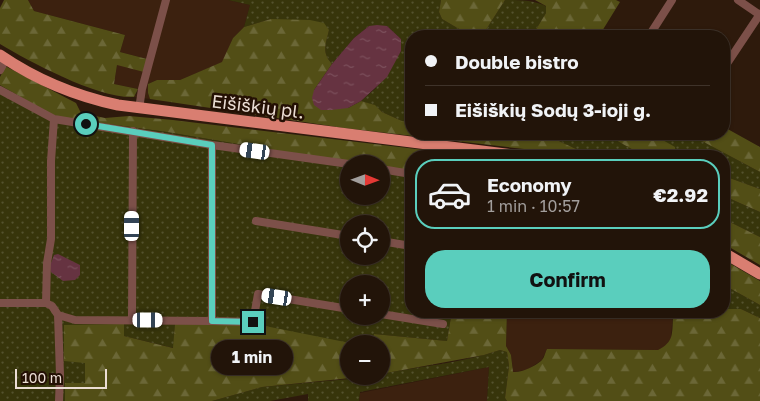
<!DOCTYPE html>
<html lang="en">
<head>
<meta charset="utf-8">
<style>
	:root { --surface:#221409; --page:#2a1d12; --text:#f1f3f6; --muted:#a29e9c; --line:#3f332a; --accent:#5acebd }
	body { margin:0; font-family:"Golos Text",sans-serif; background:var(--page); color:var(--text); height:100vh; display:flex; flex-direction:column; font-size:19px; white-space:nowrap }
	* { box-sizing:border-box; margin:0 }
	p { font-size:16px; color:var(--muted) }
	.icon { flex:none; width:28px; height:28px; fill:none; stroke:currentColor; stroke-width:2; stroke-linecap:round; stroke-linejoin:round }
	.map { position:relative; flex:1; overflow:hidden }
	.sheet { position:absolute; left:405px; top:150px; width:325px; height:168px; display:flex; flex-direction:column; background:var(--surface); border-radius:20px; box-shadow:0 1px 4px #0004,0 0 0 1px var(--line) }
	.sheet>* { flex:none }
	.hud { position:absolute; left:405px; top:30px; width:325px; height:110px; border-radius:20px; box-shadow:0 1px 4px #0004,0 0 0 1px var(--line); display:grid; align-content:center; height:110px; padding:0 20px; background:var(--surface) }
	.needle { width:32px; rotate:91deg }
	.tools { position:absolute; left:340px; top:155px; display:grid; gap:10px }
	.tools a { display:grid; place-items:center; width:50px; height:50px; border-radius:50%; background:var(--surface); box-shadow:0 1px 4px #0004,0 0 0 1px var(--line); font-size:25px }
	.scale { position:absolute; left:15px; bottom:12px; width:92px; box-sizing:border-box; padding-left:5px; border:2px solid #ebddd4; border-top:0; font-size:14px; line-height:18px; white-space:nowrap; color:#ebddd4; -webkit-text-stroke:4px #241004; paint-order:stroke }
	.end { position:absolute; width:22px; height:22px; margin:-11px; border:6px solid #5acebd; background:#111; box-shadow:0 0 0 2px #111 }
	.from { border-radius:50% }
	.bubble { position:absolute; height:35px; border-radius:18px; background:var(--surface); box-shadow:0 1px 4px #0004,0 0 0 1px var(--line); font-size:16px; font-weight:700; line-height:35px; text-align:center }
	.car { position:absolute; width:15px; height:30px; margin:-15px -8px; border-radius:6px; box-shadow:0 0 4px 1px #0007; background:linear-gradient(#fff 24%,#345 0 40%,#fff 0 76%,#345 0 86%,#fff 0) }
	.hud b { display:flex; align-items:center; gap:18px; height:48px; font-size:19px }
	.hud b+b { border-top:1px solid var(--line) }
	.hud i { width:12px; height:12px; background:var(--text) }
	ul { padding:9px 0 0; list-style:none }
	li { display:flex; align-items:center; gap:15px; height:70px; margin:0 10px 8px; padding:0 10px; border:2px solid transparent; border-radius:20px }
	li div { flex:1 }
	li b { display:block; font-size:19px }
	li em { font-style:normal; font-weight:700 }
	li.selected { border-color:var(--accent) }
	li>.icon { width:45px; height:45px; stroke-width:1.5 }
	.button { display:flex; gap:10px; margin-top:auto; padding:10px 20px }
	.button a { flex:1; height:58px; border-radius:20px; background:var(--accent); color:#111; font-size:20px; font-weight:700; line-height:58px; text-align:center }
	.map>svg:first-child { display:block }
	.built { fill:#3c210f }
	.green { fill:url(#green-dots); fill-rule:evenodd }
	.forest { fill:url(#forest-firs) }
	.water { fill:url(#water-ripples) }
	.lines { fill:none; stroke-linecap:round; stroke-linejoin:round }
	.street { stroke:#7c5049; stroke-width:8 }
	.primary { stroke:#d97e71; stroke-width:11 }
	.route { stroke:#5acebd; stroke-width:6 }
	.labels { text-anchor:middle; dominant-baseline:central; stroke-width:5; stroke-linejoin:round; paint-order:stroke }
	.street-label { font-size:18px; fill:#ebddd4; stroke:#241004 }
</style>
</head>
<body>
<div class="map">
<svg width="760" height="401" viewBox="0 0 760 401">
	<defs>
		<pattern id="green-dots" width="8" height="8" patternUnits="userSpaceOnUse" patternTransform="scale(1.25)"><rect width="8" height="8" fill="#37350b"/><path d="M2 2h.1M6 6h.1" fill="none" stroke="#54522e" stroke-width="1.8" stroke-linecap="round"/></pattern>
		<pattern id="forest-firs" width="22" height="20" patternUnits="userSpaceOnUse" patternTransform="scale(1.25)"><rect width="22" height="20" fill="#524e16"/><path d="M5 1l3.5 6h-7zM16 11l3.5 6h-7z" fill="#6b6737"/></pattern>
		<pattern id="water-ripples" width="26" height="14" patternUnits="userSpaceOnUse" patternTransform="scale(1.25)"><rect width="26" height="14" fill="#663341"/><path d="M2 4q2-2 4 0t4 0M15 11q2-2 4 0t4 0" fill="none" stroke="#7c505c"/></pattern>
	</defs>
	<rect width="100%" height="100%" fill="#2e1a0c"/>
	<path class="built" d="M28 0H228L250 5 244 27 233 38 223 62 180 80H157L148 84V93L150 99 134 97 137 93 138 89 114 84 117 65 147 59 120 52 125 35 34 11Z
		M507 311H673L671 339 667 346 658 350 547 349 542 360 527 370 513 372 511 355 506 346Z
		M489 367 487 401H359L360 393Z"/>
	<path class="green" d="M228 0H441L439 12 442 19 471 36H411V122L402 121 382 112 374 105 361 101 376 88 396 59 401 51V39L387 26H369L354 38 332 64C321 52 326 44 329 30L271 19 244 27 250 5Z
		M505 0C519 0 536 0 547 7L546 13 532 36H482Z
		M0 85 50 114 65 118 167 132 357 164H349V196H381V168L411 172V311H452L447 341 374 334 371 344H355L175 324 174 348 124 336V324L85 362V383H65V401H0ZM349 224H381V256H349ZM349 284H381V316H349Z
		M544 134H605L644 156H591Z
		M652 134C656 134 662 133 665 134 670 135 672 138 677 138 687 139 686 135 698 139L760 172V189L724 176V156H675Z
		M724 196 760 212V237L724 219Z
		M724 285 760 305V318L741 309H724Z
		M500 350 507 352 509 366 505 398 507 401H487L489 367 360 392 359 401H308V394L270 401H212L262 387 381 376V374C421 366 462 363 500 350Z"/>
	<path class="forest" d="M4 0H28L34 11 125 35 120 52 147 59 144 72 117 65 114 84 138 89 134 97C99 99 30 62 0 44V8Z
		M441 0H505L482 36H471L442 19 439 12Z
		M535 0H616L620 2 599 36H532L546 13V6Z
		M271 19 310 20 324 23 329 30C326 44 321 52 332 64L314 90 348 108 361 101 375 105 382 112 402 121 411 122V134H544L591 156H559L524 149 344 128 150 99 148 93V84L157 80H180L222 62 233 38 244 27Z
		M5 67H7L76 103 81 113 105 118 129 116 173 120 475 156H411V172L381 168V164H357L167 132 65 118 50 114 0 85V77Z
		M724 127 760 147V172L698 139C686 135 678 141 666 134H724Z
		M605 134H652L675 147V155L644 156Z
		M724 176 760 189V212L724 196Z
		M724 219 760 237V265L724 244Z
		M724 260 760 281V305L724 285Z
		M724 309H741L760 318V401H507L505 398 509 366 507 352 500 350 484 355 381 374V344H371L374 334 447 341 452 311H507L506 346 511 355 513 372C522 373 535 366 541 361 544 359 545 353 547 349L658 350C674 342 672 334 673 317L681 311H724Z
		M124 324V336L173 348 175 324 260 325 355 344H349V376H370L262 387 212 401H65V383H85V363L64 361V325Z"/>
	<path class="water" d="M377 25 387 26 401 39V51L387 77 361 101 348 108 331 110H321L314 105 312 98 314 90 332 64 354 38 369 26Z
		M58 254 80 265V275L75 280 63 281 51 272 50 266 54 255Z"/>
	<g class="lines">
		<path class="street" d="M738 0 760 15
			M649 36 672 0
			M724 68 760 14
			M0 70 6 59
			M0 90 54 119 212 145 349 164
			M139 109 142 89 166 0
			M212 145V321
			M381 169 411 174
			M256 221 349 236
			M381 241 411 246
			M0 303H46L52 306 58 315 75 320 212 321 253 322 258 294 349 309
			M46 303 47 263 51 239V161L54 119
			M381 314 443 324
			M58 315 60 375 59 401
			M132 320 133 131"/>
		<path class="primary" d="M0 55C35 79 76 96 118 105L522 156
			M724 253 760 274"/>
	</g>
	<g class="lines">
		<path class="route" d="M86 124 212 145V321L253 322"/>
	</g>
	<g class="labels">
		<g class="street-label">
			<text transform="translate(258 106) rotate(7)">Eišiškių pl.</text>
		</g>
	</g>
</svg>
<div class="tools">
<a><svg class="needle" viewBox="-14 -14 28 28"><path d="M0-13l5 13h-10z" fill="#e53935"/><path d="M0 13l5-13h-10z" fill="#a29e9c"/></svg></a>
<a><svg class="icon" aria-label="locate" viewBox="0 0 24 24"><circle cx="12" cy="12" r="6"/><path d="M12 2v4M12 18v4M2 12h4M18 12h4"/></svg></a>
<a>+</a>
<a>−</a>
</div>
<div class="scale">100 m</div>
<i class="end from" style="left:86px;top:124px"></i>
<i class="end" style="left:253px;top:322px"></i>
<div class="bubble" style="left:211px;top:340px;width:82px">1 min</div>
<i class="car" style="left:255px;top:151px;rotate:278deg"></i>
<i class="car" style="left:132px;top:226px;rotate:0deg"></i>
<i class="car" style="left:277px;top:297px;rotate:279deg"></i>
<i class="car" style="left:148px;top:320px;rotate:90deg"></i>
<div class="hud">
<b><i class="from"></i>Double bistro</b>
<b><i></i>Eišiškių Sodų 3-ioji g.</b>
</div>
<section class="sheet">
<ul>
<li class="selected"><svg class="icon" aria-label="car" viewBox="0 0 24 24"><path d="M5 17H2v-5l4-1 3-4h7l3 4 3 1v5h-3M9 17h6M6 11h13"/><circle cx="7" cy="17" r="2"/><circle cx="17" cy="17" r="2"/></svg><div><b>Economy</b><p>1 min · 10:57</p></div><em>€2.92</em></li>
</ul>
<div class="button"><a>Confirm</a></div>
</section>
</div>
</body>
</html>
